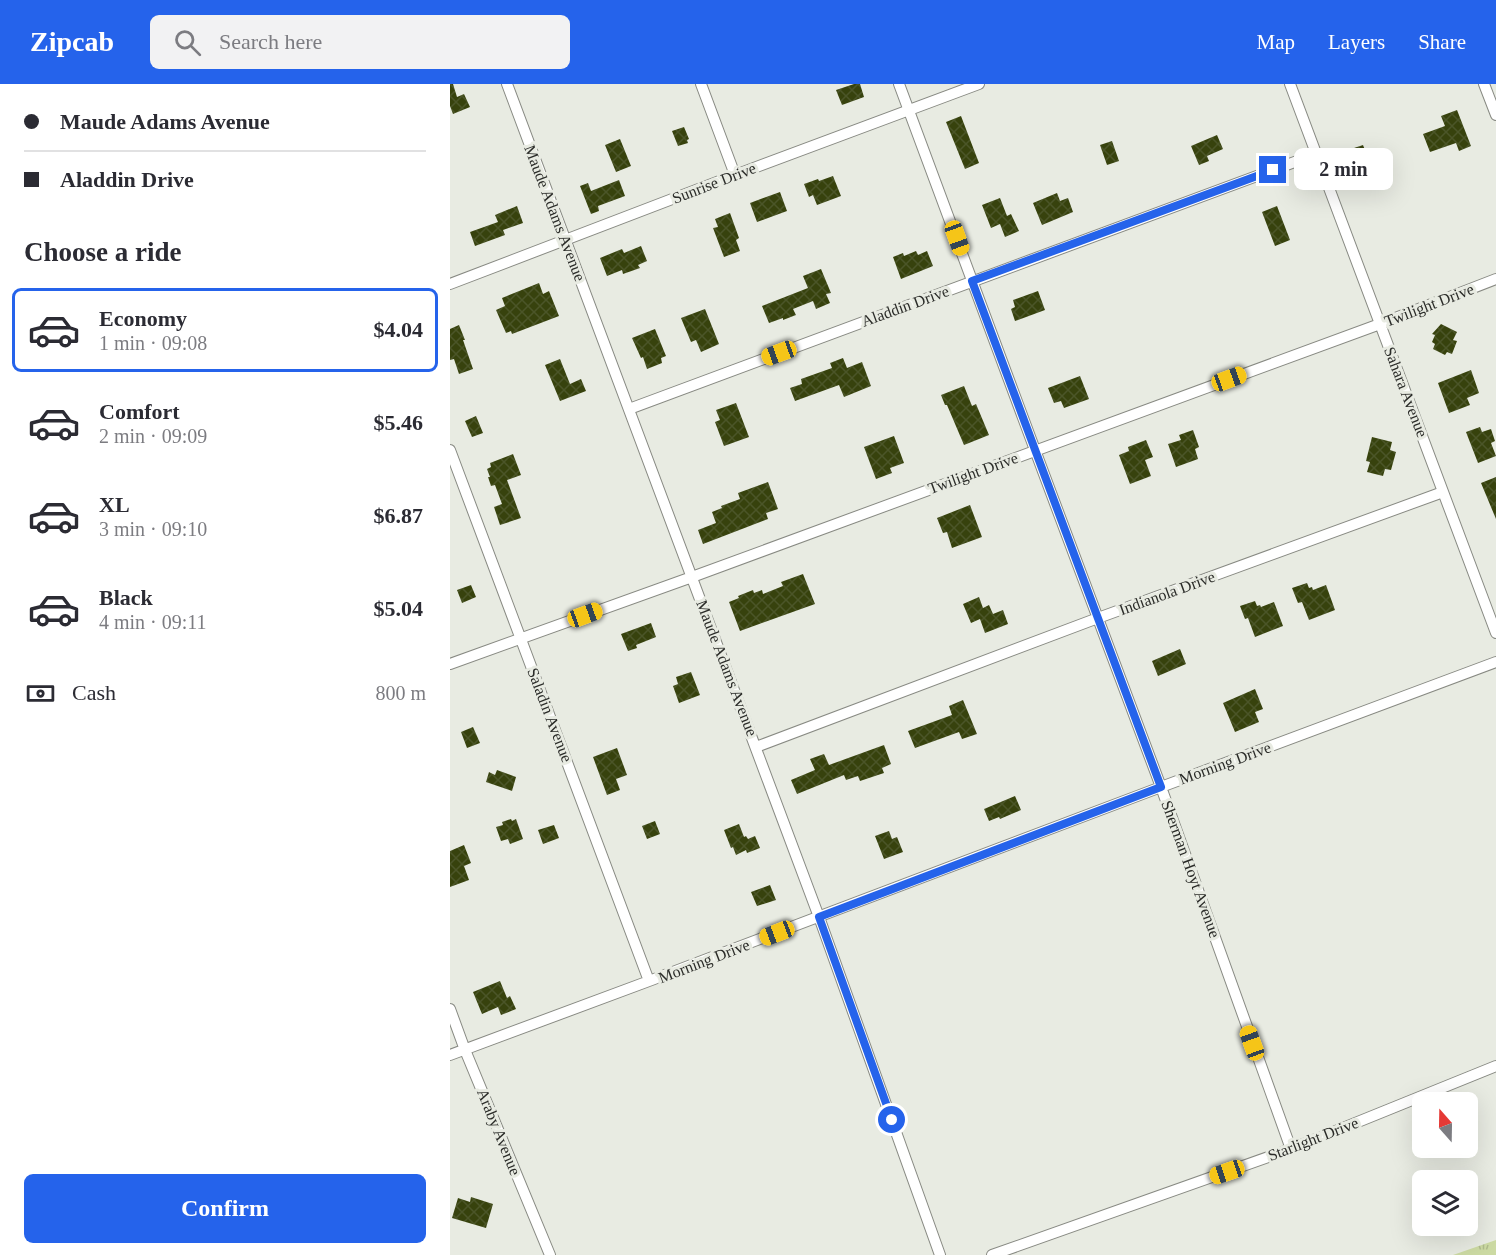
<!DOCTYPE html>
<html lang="en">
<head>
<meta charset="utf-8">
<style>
	:root { --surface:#fff; --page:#f2f2f3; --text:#2b2b33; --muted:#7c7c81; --line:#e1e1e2; --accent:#2563eb }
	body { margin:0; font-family:"Times New Roman",serif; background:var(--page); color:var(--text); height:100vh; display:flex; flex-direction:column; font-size:22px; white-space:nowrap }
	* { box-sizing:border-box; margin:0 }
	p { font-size:20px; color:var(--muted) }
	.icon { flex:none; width:33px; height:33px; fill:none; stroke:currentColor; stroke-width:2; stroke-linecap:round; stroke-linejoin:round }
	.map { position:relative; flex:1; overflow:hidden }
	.details { display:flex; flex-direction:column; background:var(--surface); width:450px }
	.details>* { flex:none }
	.hud { display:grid; align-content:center; height:132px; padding:0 24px; background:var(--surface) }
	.needle { width:39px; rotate:340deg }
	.controls { position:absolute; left:962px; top:1008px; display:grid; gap:12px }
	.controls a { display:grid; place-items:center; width:66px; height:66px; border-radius:9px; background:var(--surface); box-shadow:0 6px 24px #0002; font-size:30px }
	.end { position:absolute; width:27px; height:27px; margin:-14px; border:8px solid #2563eb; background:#fff; box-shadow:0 0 0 3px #fff }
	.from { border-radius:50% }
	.bubble { position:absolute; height:42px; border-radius:9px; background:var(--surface); box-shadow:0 6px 24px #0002; font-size:20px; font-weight:700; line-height:42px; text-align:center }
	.car { position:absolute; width:18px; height:36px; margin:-18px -9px; border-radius:8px; box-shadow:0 0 4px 2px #0007; background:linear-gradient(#f5c518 24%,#345 0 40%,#f5c518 0 76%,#345 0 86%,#f5c518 0) }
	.hud b { display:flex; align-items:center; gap:21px; height:57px; font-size:22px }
	.hud b+b { border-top:2px solid var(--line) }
	.hud i { width:15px; height:15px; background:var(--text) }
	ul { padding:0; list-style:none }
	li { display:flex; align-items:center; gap:18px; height:84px; margin:0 12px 9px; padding:0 12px; border:3px solid transparent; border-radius:9px }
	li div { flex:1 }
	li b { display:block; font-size:22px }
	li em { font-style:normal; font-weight:700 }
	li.active { border-color:var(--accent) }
	li>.icon { width:54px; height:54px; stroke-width:1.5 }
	h2 { padding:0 24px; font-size:27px; line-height:72px }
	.pay { display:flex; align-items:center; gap:15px; height:66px; padding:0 24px; font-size:22px }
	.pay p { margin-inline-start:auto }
	.primary-button { display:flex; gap:12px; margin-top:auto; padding:12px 24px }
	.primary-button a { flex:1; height:69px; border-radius:9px; background:var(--accent); color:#fff; font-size:24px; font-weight:700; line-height:69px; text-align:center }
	header { display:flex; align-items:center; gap:36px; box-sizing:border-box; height:84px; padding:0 30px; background:var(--accent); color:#fff }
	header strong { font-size:28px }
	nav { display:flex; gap:33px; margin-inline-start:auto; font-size:21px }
	.search { width:420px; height:54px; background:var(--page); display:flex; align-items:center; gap:15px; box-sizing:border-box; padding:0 21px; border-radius:9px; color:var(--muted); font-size:22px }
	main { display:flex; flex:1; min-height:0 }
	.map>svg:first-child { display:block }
	.grass { fill:url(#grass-tufts) }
	.building { fill:url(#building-cross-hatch) }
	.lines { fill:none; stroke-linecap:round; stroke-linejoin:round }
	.street-casing { stroke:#888a83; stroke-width:12 }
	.street { stroke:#fff; stroke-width:10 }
	.route { stroke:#2563eb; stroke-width:8 }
	.labels { text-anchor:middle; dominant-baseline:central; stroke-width:6; stroke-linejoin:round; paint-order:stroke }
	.street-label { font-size:16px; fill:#2b2c29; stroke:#e8ebe2 }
</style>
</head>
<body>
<header>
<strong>Zipcab</strong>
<div class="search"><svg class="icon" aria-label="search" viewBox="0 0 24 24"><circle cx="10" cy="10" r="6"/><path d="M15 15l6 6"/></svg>Search here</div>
<nav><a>Map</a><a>Layers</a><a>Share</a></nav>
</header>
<main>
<section class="details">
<div class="hud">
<b><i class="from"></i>Maude Adams Avenue</b>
<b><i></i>Aladdin Drive</b>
</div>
<h2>Choose a ride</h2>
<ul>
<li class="active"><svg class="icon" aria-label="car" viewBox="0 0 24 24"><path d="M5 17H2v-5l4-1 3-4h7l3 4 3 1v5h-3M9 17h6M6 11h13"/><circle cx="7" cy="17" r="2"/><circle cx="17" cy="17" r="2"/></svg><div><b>Economy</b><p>1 min · 09:08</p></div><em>$4.04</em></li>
<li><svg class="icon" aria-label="car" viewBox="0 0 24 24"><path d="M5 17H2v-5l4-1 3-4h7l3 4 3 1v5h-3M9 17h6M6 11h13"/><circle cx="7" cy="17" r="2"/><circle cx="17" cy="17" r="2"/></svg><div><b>Comfort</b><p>2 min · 09:09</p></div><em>$5.46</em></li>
<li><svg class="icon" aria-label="car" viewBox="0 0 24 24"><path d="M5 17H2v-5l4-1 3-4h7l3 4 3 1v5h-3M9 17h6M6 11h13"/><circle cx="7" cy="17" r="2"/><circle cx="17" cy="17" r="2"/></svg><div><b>XL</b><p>3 min · 09:10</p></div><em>$6.87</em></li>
<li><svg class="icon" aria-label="car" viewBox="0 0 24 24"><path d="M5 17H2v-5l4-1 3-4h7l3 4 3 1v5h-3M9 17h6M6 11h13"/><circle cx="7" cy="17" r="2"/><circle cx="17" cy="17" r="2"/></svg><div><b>Black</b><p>4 min · 09:11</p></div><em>$5.04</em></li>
</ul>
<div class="pay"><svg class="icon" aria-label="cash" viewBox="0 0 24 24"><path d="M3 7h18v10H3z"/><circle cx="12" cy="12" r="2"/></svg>Cash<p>800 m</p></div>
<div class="primary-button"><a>Confirm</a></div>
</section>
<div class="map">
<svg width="1046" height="1171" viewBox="0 0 1046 1171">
	<defs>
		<pattern id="grass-tufts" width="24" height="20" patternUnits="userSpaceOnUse" patternTransform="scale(1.5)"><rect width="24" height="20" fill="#ccdaa3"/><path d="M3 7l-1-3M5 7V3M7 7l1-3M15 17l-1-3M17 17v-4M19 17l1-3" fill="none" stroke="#afbb8c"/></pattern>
		<pattern id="building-cross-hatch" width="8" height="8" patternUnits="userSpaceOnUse" patternTransform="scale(1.5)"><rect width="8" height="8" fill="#37420d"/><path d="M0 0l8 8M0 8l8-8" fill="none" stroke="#4b5528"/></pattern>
	</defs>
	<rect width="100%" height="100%" fill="#e8ebe2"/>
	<path class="grass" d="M1046 1156V1171H1003Z"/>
	<path class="building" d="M0 0H3L7 13 14 10 20 23 3 30 0 22Z
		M404 0H410L414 13 392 21 386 6Z
		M1007 26 1021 62 1009 67 1006 59 980 68 973 50 995 42 991 32Z
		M511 32 529 79 515 85 496 38Z
		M234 43 239 55 237 56 238 59 228 62 222 47Z
		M767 51 773 65 757 72 759 77 749 81 741 62Z
		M170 55 181 82 166 88 155 61Z
		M662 57 669 77 657 81 650 61Z
		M913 61 922 84 916 86 920 96 907 101 902 87 905 86 898 66Z
		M383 92 391 112 367 121 363 111 359 113 354 100 368 95 369 97Z
		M169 96 175 112 148 122 149 127 141 130 130 102 138 99 141 107Z
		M330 108 337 127 307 138 300 119Z
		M607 109 610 117 618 114 623 128 592 141 583 119Z
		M550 114 557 132 561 130 569 147 555 153 550 140 541 144 532 121Z
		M67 122 73 139 53 146 55 151 25 162 20 148 48 138 45 131Z
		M827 122 840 156 825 162 812 128Z
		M280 129 289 154 286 156 290 167 274 173 263 144 268 143 265 135Z
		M191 162 197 177 188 181 190 184 173 190 172 186 157 192 150 174 172 165 174 169Z
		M466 167 468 171 477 167 483 182 451 195 443 173 453 169 454 172Z
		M371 185 381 209 376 210 380 219 366 225 363 217 343 225 346 231 333 236V234L319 239 312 222 358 204 353 192Z
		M89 199 93 210 99 207 109 232 62 250 61 247 56 249 46 226 55 222 52 214Z
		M588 207 595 226 565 237 561 225 565 223 563 216Z
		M255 225 269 260 251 268 246 256 241 258 231 234Z
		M991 240 1007 248 1003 256 1007 257 1002 270 997 268 995 271 983 265 985 260 982 258 985 251 982 250Z
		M9 241 15 256H13L23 285 9 290 4 275 0 276V245Z
		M205 245 216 272 211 274 212 279 197 285 193 273 191 274 182 254Z
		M393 274 397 284 412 278 421 302 394 313 389 301 345 317 340 304 352 300 351 295 382 284 380 279Z
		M110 275 120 300 131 295 136 307 110 317 95 281Z
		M1021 286 1029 309 1017 314 1020 321 999 329 988 299Z
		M630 292 639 315 614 324 611 317 604 319 598 304Z
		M514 302 522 322 526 320 539 351 514 361 497 321H495L491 311Z
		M286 319 299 353 274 362 265 338 270 336 266 326Z
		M26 332 33 349 22 353 15 337Z
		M1030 343 1032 348 1041 345 1045 357 1041 359 1046 372 1028 379 1016 348Z
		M743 346 749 363 745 365 748 375 726 383 718 360 731 356 729 351Z
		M444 352 454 379 440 384 442 389 426 395 414 363Z
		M922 353 942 358 940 366 946 368 941 386 935 385 933 392 917 388 920 378 916 377Z
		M696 356 703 373 695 376 701 392 680 400 669 371 679 367 678 363Z
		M63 370 71 391 57 396 71 434 50 441 44 423 52 420 45 401 41 402 38 393H40L37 385 41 383 40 379Z
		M1046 393V435L1031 399Z
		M318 398 328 425 316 429 318 435 253 460 248 446 266 439 262 428 272 424 271 422 290 415 288 409Z
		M520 421 532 453 502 464 497 448 493 449 487 434Z
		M353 490 365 520 290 547 279 518 289 514 288 512 303 506 304 509 312 506 313 510 333 502 331 498Z
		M857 499 859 504 862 503 863 506 876 501 885 526 859 536 852 518 848 519 842 504Z
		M21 501 26 513 12 519 7 506Z
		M529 513 533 524 539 521 543 530 553 526 558 540 535 549 530 535 521 539 513 520Z
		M805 517 807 522 810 521 811 523 824 518 833 542 805 553 798 534 795 535 790 522Z
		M201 539 206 553 186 561 187 564 178 567 171 550Z
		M730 565 736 580 708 592 702 577Z
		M241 588 250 611 229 619 223 602 228 600 226 593Z
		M805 605 813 625 805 628 809 638 785 648 773 619Z
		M513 616 527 650 512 655 509 648 465 664 458 647 502 631 499 622Z
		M23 643 30 659 17 664 11 648Z
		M434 661 441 680 432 684 434 689 410 697 408 692 396 696 394 691 347 710 341 696 365 686 360 675 374 670 379 681Z
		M167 664 177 691 166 695 170 706 157 711 143 673Z
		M47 686 66 693 62 707 36 698 39 688 45 691Z
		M565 712 571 726 550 735 549 733 539 737 534 725Z
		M61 735 62 737 66 735 73 755 60 760 58 755 51 757 46 743 53 741 52 738Z
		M205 737 210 750 197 755 192 742Z
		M289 740 294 753 296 752 298 755 305 752 310 764 297 769 296 766 286 771 283 763 281 764 274 746Z
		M104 741 109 754 93 760 88 746Z
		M439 747 442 755 447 753 453 768 434 775 425 752Z
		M14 761 21 779 14 782 19 796 0 803V767Z
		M320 801 326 816 307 822 301 808Z
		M50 897 57 914 60 912 66 925 51 931 48 923 32 930 23 908Z
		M21 1113 43 1120 36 1144 2 1134 8 1114 20 1118Z"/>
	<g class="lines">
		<defs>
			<path id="street" d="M57 0 369 833 490 1171
				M251 0 285 91
				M449 0 585 366 711 703 841 1065
				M840 0 1046 549
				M1034 0 1046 31
				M0 200 285 91 529 0
				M179 325 866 70
				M0 366 199 897
				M0 580 242 493 930 240 1046 195
				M306 663 648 534 993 408
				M0 925 15 966 100 1171
				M0 971 199 897 711 703 1046 578
				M542 1171 841 1065 1046 982"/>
		</defs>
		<use href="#street" class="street-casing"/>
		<use href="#street" class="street"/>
	</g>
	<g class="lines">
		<path class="route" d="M442 1036 369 833 711 703 522 197 823 86"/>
	</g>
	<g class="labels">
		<g class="street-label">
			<text transform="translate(264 99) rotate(-21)">Sunrise Drive</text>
			<text transform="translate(105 129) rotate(69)">Maude Adams Avenue</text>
			<text transform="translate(979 221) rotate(-21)">Twilight Drive</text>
			<text transform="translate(455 222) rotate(-20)">Aladdin Drive</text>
			<text transform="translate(956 308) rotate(69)">Sahara Avenue</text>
			<text transform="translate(523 389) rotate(-20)">Twilight Drive</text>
			<text transform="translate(717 509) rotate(-20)">Indianola Drive</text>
			<text transform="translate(277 584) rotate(69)">Maude Adams Avenue</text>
			<text transform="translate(100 631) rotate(69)">Saladin Avenue</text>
			<text transform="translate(775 679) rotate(-20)">Morning Drive</text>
			<text transform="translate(741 785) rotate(70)">Sherman Hoyt Avenue</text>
			<text transform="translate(254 877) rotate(-21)">Morning Drive</text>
			<text transform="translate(49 1048) rotate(68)">Araby Avenue</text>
			<text transform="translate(863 1055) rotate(-21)">Starlight Drive</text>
		</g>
	</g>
</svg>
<div class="controls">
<a><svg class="needle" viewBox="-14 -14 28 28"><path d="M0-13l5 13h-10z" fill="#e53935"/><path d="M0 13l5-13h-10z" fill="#7c7c81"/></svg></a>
<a><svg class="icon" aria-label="layers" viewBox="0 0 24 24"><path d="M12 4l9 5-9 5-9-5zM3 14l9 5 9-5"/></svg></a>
</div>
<i class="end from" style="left:442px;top:1036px"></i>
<i class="end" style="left:823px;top:86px"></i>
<div class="bubble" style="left:844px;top:64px;width:99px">2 min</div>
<i class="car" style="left:507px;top:154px;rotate:160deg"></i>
<i class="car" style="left:329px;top:269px;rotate:250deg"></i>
<i class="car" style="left:779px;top:295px;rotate:70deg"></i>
<i class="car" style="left:135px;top:531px;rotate:70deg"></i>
<i class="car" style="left:327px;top:849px;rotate:249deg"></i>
<i class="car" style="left:802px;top:959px;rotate:340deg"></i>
<i class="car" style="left:777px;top:1088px;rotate:251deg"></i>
</div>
</main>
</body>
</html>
